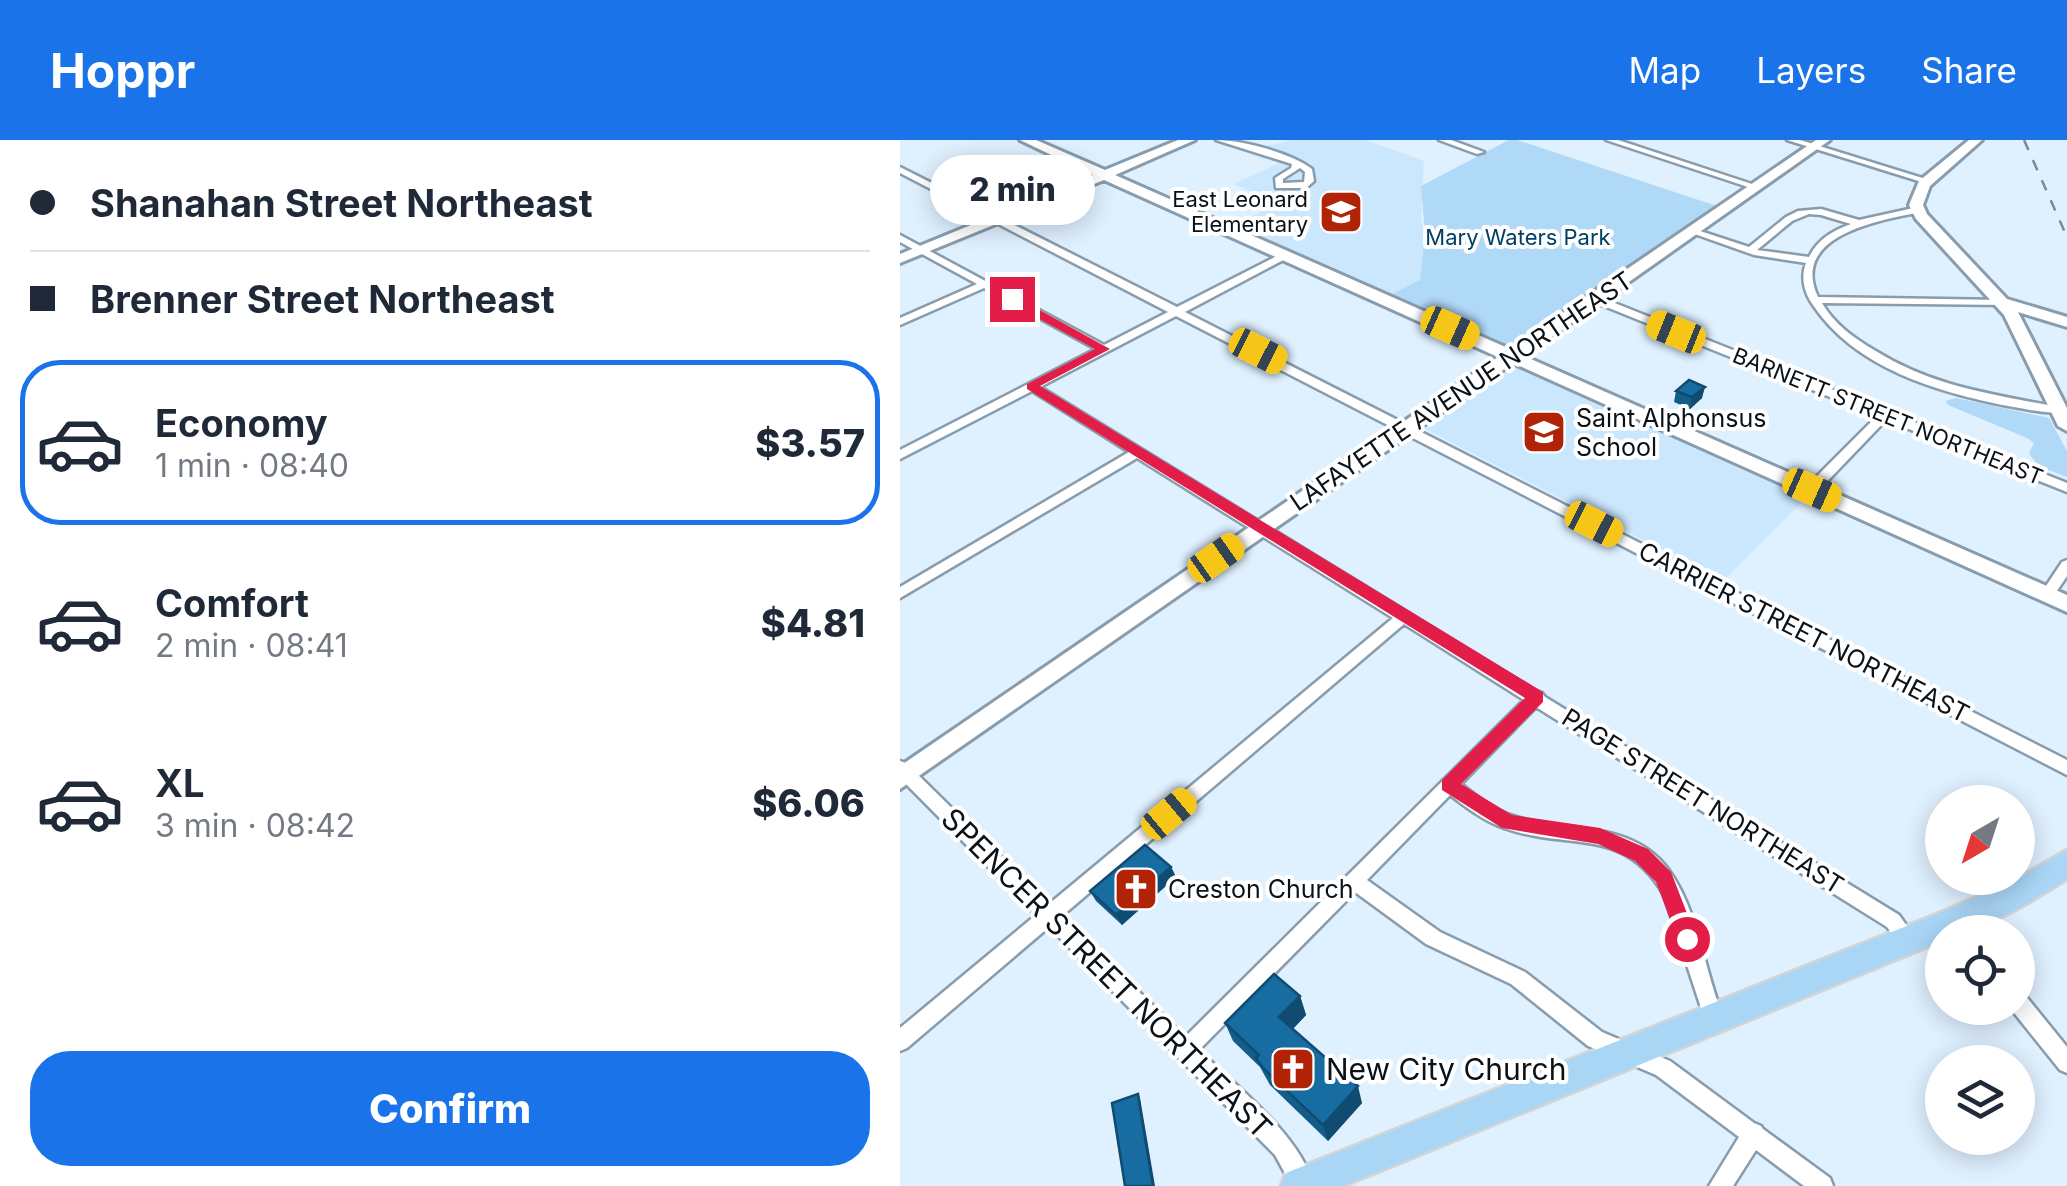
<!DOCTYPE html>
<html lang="en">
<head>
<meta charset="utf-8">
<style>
	:root { --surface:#fff; --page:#f2f2f3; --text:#1f2937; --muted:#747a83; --line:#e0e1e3; --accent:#1a73e8 }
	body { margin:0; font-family:Inter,sans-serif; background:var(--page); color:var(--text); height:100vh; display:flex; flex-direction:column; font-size:38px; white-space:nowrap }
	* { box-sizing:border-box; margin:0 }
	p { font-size:32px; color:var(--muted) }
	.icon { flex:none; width:55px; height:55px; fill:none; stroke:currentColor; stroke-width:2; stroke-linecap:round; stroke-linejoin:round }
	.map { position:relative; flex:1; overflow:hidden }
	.drawer { display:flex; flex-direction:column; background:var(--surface); width:900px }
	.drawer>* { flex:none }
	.top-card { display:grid; align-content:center; height:220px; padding:0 30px; background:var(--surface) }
	.needle { width:65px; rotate:219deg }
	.fabs { position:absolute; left:1025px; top:645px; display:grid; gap:20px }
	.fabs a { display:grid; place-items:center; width:110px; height:110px; border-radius:50%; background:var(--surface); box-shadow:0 5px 25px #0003; font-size:50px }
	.end { position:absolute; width:45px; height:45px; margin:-22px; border:12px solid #e11d48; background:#fff; box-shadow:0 0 0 5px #fff }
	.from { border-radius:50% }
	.bubble { position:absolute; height:70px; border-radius:35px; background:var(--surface); box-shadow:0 5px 25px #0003; font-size:32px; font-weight:800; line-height:70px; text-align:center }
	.car { position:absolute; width:30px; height:60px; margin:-30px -15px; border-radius:12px; box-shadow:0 0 8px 2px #0007; background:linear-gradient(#f5c518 24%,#345 0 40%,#f5c518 0 76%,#345 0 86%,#f5c518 0) }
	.top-card b { display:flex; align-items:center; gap:35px; height:95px; font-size:38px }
	.top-card b+b { border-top:2px solid var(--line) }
	.top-card i { width:25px; height:25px; background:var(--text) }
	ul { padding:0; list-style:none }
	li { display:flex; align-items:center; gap:30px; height:165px; margin:0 20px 15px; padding:0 10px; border:5px solid transparent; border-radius:40px }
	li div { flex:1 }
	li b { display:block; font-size:38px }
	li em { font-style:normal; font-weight:800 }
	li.selected { border-color:var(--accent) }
	li>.icon { width:90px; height:90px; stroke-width:1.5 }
	.primary-button { display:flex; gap:20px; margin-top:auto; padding:20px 30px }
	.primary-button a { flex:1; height:115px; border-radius:40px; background:var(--accent); color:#fff; font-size:40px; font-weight:800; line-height:115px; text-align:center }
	header { display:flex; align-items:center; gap:60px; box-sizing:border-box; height:140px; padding:0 50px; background:var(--accent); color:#fff }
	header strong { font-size:48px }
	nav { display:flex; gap:55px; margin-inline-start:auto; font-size:35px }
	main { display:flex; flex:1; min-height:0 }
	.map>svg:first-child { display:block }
	.built { fill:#cbe7fe }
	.green { fill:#b0d8f7 }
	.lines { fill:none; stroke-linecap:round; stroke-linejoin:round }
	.street-casing { stroke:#889cac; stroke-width:5 }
	.secondary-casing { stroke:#889cac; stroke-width:6 }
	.primary-casing { stroke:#d3d4d5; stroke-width:5 }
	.street { fill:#fff; fill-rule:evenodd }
	.secondary { fill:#fff; fill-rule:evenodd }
	.primary { fill:#aad6f6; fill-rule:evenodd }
	.rail { stroke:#7d8994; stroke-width:2.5; stroke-dasharray:11 11; stroke-linecap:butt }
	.wall { fill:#145d8a }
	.shaded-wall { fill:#104c71 }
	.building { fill:#176ca1; stroke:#104c71; stroke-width:2.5 }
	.route { fill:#e11d48 }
	.labels { text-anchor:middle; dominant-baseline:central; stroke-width:8; stroke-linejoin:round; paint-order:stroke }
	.far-poi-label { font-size:22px; fill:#0a1117; stroke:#fff; text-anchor:end }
	.far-park-label { font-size:22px; fill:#004065; stroke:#fff }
	.far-street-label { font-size:22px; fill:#0a1117; stroke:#fff }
	.street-label { font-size:25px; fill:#0a1117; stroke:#fff }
	.poi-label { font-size:25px; fill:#0a1117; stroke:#fff; text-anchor:start }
	.near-street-label { font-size:30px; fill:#0a1117; stroke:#fff }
	.near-poi-label { font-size:30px; fill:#0a1117; stroke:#fff; text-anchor:start }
</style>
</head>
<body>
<header>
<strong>Hoppr</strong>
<nav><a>Map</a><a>Layers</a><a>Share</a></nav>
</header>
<main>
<section class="drawer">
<div class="top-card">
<b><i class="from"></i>Shanahan Street Northeast</b>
<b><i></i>Brenner Street Northeast</b>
</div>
<ul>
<li class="selected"><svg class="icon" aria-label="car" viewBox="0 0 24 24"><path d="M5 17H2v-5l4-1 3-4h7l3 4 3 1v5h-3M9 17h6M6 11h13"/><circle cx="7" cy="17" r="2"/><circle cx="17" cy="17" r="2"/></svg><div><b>Economy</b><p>1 min · 08:40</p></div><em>$3.57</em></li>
<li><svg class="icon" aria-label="car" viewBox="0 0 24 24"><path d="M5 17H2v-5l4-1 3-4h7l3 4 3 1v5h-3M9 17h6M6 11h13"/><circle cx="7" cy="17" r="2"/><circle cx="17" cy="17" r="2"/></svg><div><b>Comfort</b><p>2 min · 08:41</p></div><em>$4.81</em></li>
<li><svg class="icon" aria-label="car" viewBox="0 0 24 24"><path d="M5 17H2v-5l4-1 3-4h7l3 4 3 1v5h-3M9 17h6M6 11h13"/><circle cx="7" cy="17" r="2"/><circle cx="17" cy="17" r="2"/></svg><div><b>XL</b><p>3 min · 08:42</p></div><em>$6.06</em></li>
</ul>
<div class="primary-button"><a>Confirm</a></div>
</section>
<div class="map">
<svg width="1167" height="1046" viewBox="0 0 1167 1046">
	<rect width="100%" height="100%" fill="#dff0ff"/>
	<path class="built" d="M392 0H466L524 21 521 81 525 93 520 140 492 154 335 85 378 63 334 44 379 23 352 15 367 6Z
		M615 225 909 355 823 441 525 289Z"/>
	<path class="green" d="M609 0H617L817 66 621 204 608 206 492 154 520 140 525 93 521 46Z
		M1056 258 1149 278 1167 311V337L1138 326 1129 313 1134 303 1127 298 1048 265 1046 261Z"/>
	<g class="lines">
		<defs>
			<path id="street" d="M316 0C342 0 391 13 412 29L414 41 406 48H376L375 38 391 28 392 24ZM400 28 405 32 404 42 383 43V39Z
				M539 0H551L584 12 577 14Z
				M706 0H718L861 47 854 49Z
				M887 0H900L1032 41 1025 43Z
				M0 27 277 167 383 113H389V117L285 172 1167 620V635L276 176 140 247 636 551 642 553 645 557 999 775 1017 800 1015 806 1008 809 1001 806 987 787 636 567 561 644C577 656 593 670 613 676 665 693 730 679 768 729 799 771 804 831 824 879L821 886 814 889 807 886 764 755C724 685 668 711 604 688 584 681 567 668 550 655L467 740 540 792 625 832 702 892 770 921 854 983 861 986 863 989 930 1038 933 1046H904L856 1010 833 1046H809L839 997 756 935 688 906 611 844 526 804 455 752 299 910C334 944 404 999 413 1046H392L375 1015 149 787 7 908 0 911V888L136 775 0 638V621L6 623 149 764 493 478 237 318 0 458V447L229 312 132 251 0 319V310L196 209 84 148 0 185V178L77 144 0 102V95L204 205 268 172 0 33ZM504 484 624 560 285 897 162 776Z
				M1018 67 1023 70 1021 72C981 80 889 95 918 157L1104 160 1109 163 1108 165 922 163C934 184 954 198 974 210 1035 248 1094 254 1162 268V272C1145 274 1126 269 1108 266 1037 252 955 228 913 165 905 154 900 138 906 123L854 115 789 92 797 90 849 107 886 77 898 71 921 69 959 80ZM909 74 921 75 951 84C933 90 917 100 909 117L857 110 892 81Z
				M694 158H702L1167 343V352L986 280 917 352H907V346L977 276 694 162Z
				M1167 420V436L1152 458H1142L1140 455 1162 422Z
				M1118 853 1125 855 1167 907V933L1160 930 1111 869 1118 868Z"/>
			<path id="secondary" d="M120 0H136L205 30 278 0H295L215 35 610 209 916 0H930L624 216 1167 455V472L613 223 0 649V626L598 217 204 40 0 123V114L193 35Z
				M1069 0H1082L1030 46 1023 65 1027 74 1107 159 1167 177V187L1118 172 1167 268V291L1158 286 1104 175 1016 79 1009 65 1019 41Z"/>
			<path id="primary" d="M1167 710V739C1132 761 1085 792 1042 792V801L443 1046H381L386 1033 1042 772 1115 740Z"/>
		</defs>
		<use href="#street" class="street-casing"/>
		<use href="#secondary" class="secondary-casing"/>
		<use href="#primary" class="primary-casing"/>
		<use href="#street" class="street"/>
		<use href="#secondary" class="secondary"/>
		<use href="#primary" class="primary"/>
		<path class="rail" d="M1124 0 1167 97"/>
	</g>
	<path class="wall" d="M776 251 802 258 790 269 774 262Z
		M271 727 276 737 222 785 196 761 190 751Z
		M400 856 406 875 393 889 462 963 428 1001 370 945 360 927 333 901 325 883Z"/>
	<path class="shaded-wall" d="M805 247 802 258 790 269 792 257Z
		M271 727 276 737 222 785 216 775Z
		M400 856 406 875 386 896 379 877Z
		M458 946 462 963 428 1001 423 985Z
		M238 954 240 958 255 1046H253Z"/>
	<path class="building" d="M789 240 805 247 792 257 776 251Z
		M245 705 271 727 216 775 190 751Z
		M374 834 400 856 379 877 458 946 423 985 363 928 356 918 359 915 325 883Z
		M238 954 240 968 253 1046H225L212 963Z"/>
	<path class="route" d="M108 157H116L210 209 140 246 643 552V562L561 644 612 675 700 688 748 709 771 732 797 799 794 806H780L756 742 735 721 698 704 602 688 542 650V640L625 558 127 249V244L195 209 108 162Z"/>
	<defs>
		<symbol id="school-square" viewBox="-11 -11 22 22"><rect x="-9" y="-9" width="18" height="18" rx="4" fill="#b02307" stroke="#fff"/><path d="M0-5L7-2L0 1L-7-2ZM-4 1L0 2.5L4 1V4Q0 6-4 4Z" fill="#fff"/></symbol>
		<symbol id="church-square" viewBox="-11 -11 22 22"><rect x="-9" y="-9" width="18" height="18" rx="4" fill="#b02307" stroke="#fff"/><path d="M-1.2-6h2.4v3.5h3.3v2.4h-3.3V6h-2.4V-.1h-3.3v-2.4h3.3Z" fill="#fff"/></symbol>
	</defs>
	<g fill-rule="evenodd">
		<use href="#school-square" x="416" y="47" width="50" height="50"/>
		<use href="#school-square" x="619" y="267" width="50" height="50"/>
		<use href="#church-square" x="211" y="724" width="50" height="50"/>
		<use href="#church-square" x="368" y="904" width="50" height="50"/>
	</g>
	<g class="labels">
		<g class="far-poi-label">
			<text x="408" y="59">East Leonard<tspan x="408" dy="25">Elementary</tspan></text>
		</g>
		<g class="far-park-label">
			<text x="618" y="97">Mary Waters Park</text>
		</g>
		<g class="far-street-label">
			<text transform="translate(988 276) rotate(22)">BARNETT STREET NORTHEAST</text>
		</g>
		<g class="street-label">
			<text transform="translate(561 251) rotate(-34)">LAFAYETTE AVENUE NORTHEAST</text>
			<text transform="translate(904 492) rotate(27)">CARRIER STREET NORTHEAST</text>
			<text transform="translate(803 661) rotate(32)">PAGE STREET NORTHEAST</text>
		</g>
		<g class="poi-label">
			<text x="676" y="278">Saint Alphonsus<tspan x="676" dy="29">School</tspan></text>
			<text x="268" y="749">Creston Church</text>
		</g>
		<g class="near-street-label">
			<text transform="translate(207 833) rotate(45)">SPENCER STREET NORTHEAST</text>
		</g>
		<g class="near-poi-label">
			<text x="426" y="929">New City Church</text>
		</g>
	</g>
</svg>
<div class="fabs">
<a><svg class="needle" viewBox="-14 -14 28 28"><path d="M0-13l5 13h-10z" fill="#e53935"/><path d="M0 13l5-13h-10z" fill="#747a83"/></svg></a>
<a><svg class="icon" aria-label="locate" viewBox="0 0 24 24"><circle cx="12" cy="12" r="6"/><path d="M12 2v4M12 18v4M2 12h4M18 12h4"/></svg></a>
<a><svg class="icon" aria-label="layers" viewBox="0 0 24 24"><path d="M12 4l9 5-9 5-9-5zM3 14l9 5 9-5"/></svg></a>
</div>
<i class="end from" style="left:787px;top:799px"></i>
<i class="end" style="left:112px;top:159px"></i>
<div class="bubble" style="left:30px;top:15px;width:165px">2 min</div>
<i class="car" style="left:550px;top:188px;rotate:114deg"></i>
<i class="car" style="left:776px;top:192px;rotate:292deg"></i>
<i class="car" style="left:358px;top:211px;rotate:117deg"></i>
<i class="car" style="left:912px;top:350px;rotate:114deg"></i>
<i class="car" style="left:694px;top:384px;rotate:117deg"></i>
<i class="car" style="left:316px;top:418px;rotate:55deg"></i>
<i class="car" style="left:269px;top:674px;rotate:50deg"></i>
</div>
</main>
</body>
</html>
